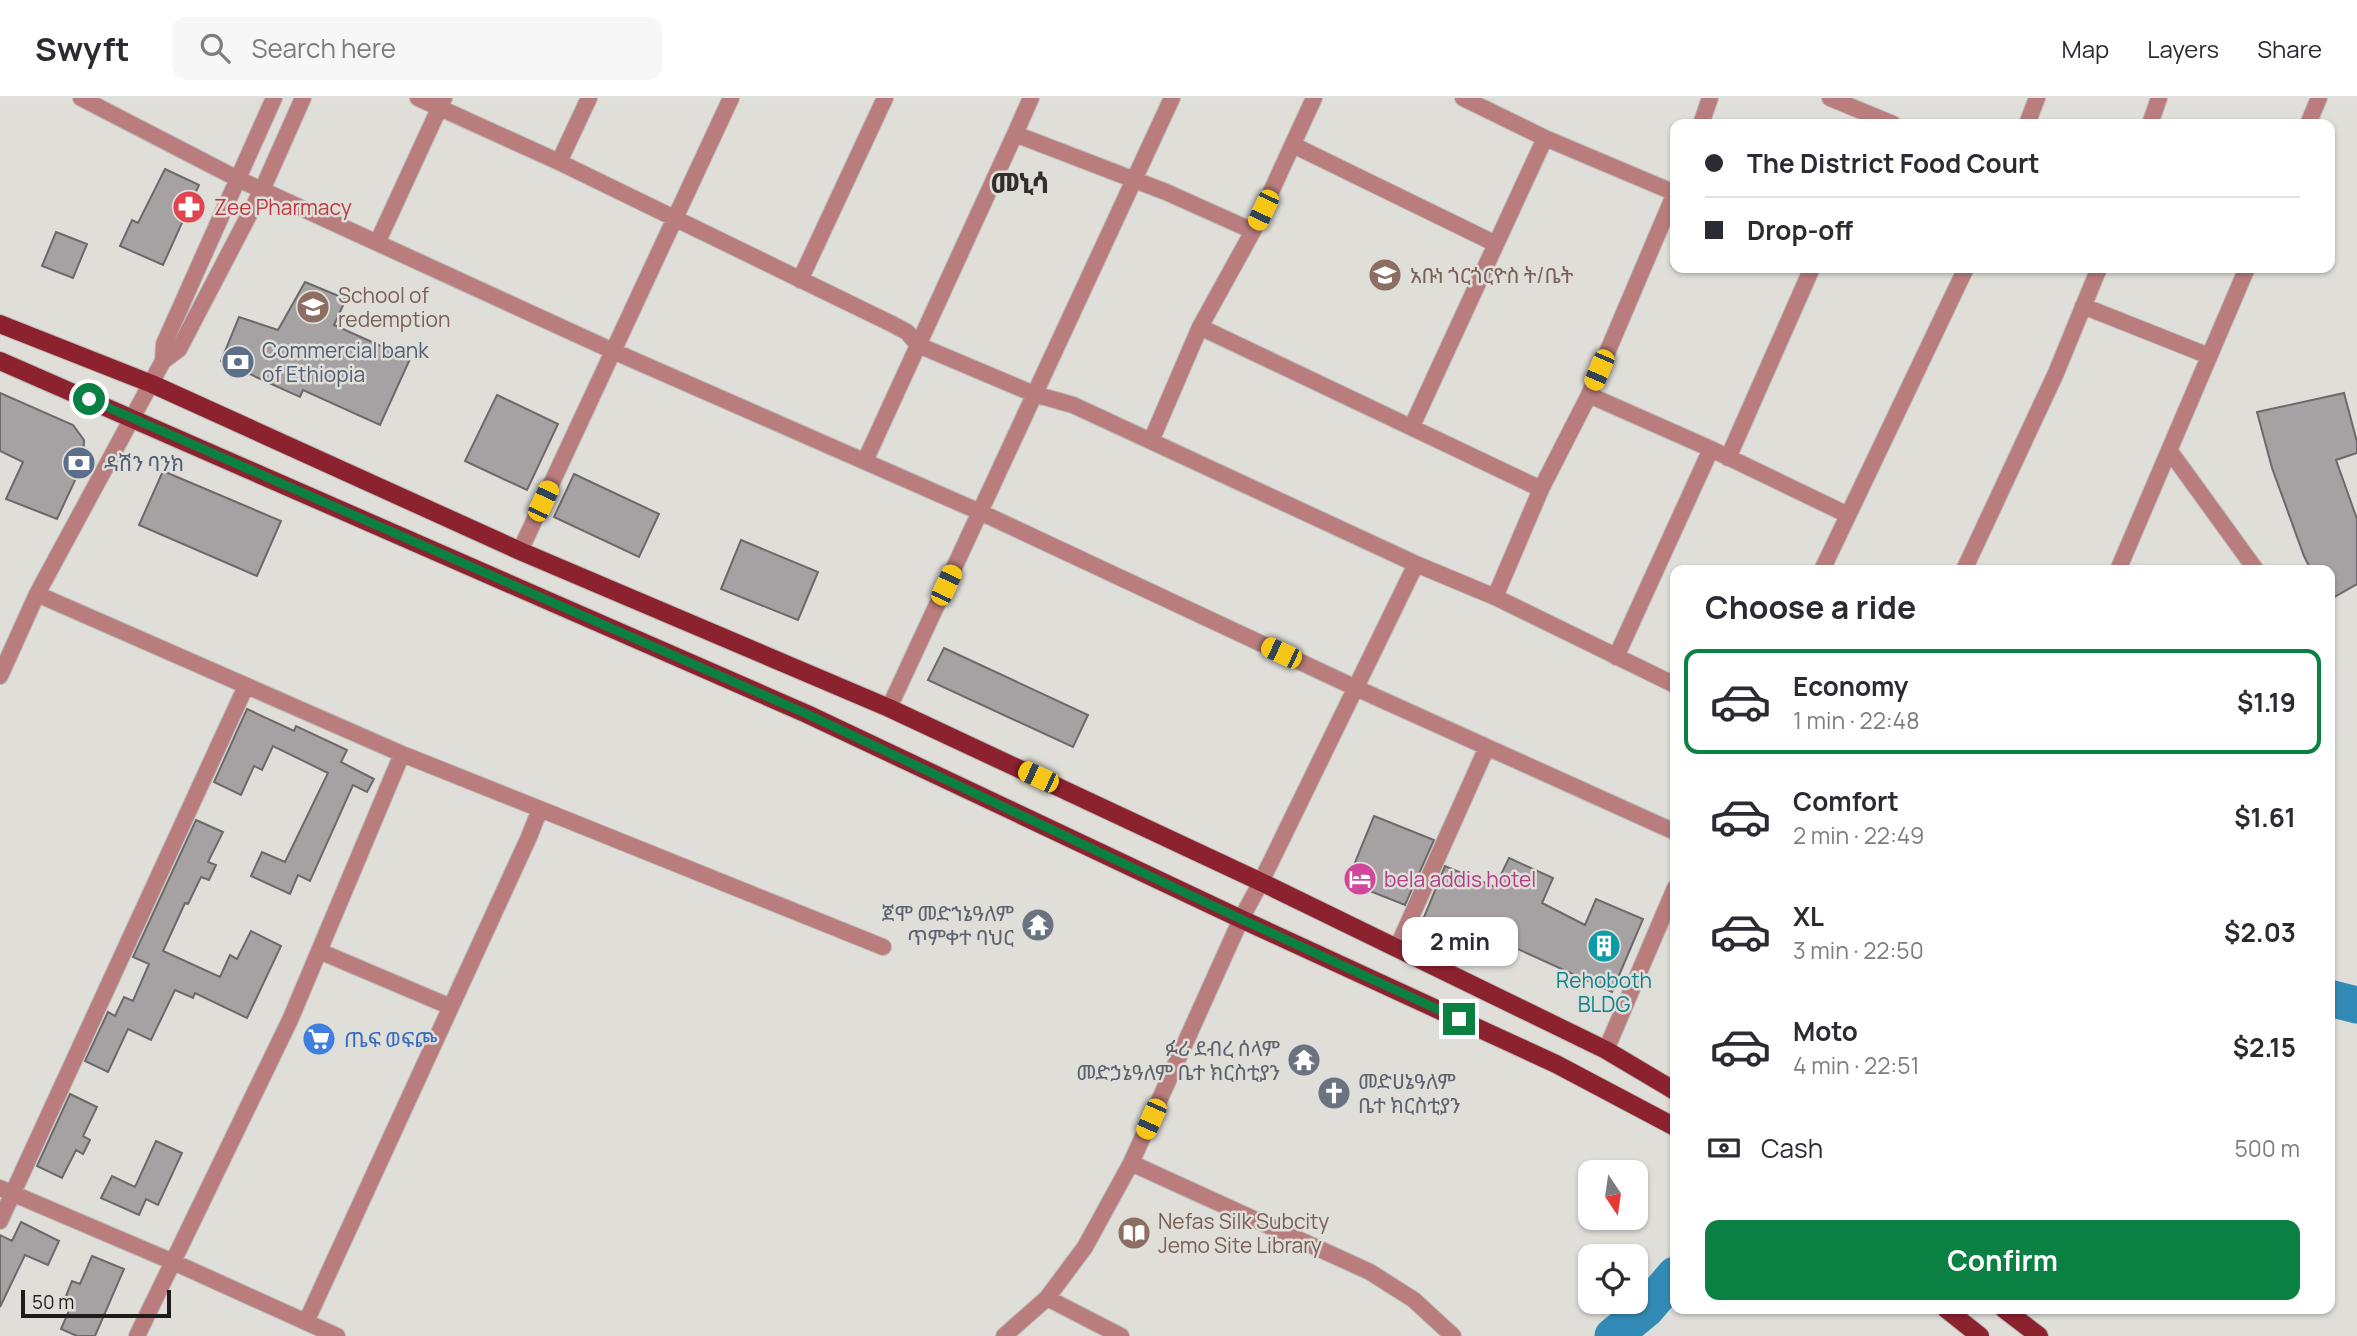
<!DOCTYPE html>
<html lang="en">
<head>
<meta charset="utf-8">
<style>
	:root { --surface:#fff; --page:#f7f7f7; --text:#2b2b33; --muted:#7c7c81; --line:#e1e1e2; --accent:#0b8043 }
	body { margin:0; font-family:Manrope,"Noto Sans Ethiopic",sans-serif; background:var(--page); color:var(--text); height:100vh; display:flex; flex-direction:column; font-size:26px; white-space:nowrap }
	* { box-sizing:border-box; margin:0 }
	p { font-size:23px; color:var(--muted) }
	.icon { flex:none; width:38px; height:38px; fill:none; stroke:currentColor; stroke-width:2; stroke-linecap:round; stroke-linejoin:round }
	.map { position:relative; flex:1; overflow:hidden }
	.side { position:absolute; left:1670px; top:467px; width:665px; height:749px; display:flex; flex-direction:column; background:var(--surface); border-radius:14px; box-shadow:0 2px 5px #0004 }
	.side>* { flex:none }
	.hud { position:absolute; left:1670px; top:21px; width:665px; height:154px; border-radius:14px; box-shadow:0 2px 5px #0004; display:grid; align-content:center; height:154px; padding:0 35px; background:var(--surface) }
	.needle { width:46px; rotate:167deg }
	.buttons { position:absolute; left:1578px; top:1062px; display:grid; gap:14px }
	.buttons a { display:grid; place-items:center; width:70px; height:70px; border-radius:14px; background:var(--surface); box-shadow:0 2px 5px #0004; font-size:35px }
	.scale { position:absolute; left:21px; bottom:18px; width:150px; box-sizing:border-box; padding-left:7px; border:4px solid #1e1d1b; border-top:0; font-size:19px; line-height:24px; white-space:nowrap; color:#1e1d1b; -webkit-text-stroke:5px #e0ded9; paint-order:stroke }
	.end { position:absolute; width:32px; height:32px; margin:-16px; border:9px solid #0b8043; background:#fff; box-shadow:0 0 0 4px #fff }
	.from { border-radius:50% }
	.bubble { position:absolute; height:49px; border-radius:14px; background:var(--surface); box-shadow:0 2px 5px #0004; font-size:23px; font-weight:700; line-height:49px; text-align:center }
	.car { position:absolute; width:21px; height:42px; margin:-21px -10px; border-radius:9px; box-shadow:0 0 5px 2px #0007; background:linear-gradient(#f5c518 24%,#345 0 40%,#f5c518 0 76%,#345 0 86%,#f5c518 0) }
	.hud b { display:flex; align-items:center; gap:24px; height:66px; font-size:26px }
	.hud b+b { border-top:2px solid var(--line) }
	.hud i { width:18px; height:18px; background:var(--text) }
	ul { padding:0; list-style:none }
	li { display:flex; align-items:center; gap:21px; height:105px; margin:0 14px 10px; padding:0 21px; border:4px solid transparent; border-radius:14px }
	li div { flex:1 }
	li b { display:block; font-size:26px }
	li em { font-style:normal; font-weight:700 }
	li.selected { border-color:var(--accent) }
	li>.icon { width:63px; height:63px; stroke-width:1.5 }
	h2 { padding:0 35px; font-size:32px; line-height:84px }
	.pay { display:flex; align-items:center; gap:18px; height:77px; padding:0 35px; font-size:26px }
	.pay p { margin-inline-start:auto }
	.action { display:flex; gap:14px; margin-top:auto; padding:14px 35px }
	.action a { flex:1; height:80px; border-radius:14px; background:var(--accent); color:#fff; font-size:28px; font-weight:700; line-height:80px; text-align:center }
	header { display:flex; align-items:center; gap:42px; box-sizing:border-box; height:98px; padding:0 35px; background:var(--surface); border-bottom:2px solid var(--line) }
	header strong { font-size:33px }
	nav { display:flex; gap:38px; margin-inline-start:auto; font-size:24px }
	.search { width:490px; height:63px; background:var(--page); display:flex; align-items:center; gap:18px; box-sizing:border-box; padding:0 24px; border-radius:14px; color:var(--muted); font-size:26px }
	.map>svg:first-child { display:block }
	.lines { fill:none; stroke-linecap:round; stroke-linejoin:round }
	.river { stroke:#328bb6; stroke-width:37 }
	.building { fill:#a6a1a3; stroke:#6d686b; stroke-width:2 }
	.minor-casing { stroke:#bdbbb7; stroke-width:18 }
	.primary-casing { stroke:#bdbbb7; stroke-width:20 }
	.minor { stroke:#b97d7d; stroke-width:16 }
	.primary { stroke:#8d222f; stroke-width:18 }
	.route { stroke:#0b8043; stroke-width:9 }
	.labels { text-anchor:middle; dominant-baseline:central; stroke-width:5; stroke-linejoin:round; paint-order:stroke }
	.health-label { font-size:21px; fill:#be3a42; stroke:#e0ded9; text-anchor:start }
	.education-label { font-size:21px; fill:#785e54; stroke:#e0ded9; text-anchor:start }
	.service-label { font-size:21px; fill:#4e5e75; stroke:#e0ded9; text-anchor:start }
	.hotel-label { font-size:21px; fill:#b23c85; stroke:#e0ded9; text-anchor:start }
	.worship-label { font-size:21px; fill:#5b616d; stroke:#e0ded9; text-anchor:end }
	.culture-label { font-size:21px; fill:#0d838f; stroke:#e0ded9 }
	.shop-label { font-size:21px; fill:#366cbe; stroke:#e0ded9; text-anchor:start }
	.district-label { font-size:28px; font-weight:bold; fill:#312f2b; stroke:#e0ded9 }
</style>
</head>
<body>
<header>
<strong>Swyft</strong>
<div class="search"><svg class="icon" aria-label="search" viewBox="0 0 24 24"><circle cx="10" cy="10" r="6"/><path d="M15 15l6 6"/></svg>Search here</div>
<nav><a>Map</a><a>Layers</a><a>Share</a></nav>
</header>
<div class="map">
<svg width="2357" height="1238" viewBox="0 0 2357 1238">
	<rect width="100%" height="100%" fill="#e0ded9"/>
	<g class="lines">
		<path class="river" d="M2329 900 2357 907
			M1613 1238 1646 1211 1675 1177"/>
	</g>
	<path class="building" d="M165 71 199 87 163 167 120 148 132 122 138 125Z
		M56 134 87 146 73 180 42 168Z
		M305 184 346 201 334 227 410 261 380 327 303 292 300 299 221 263 239 219 278 232Z
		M0 295 73 327 84 342 83 365 57 421 6 401 23 364 0 353Z
		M2344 295 2357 344V355L2336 362 2357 421V486L2329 502V472H2311L2304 458 2272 370 2257 314Z
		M497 297 558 326 527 392 465 363Z
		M163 373 281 423 257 478 139 427Z
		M574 376 659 416 639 459 554 419Z
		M741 442 818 474 798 522 721 491Z
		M944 550 1088 617 1073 649 928 582Z
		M247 611 294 633 296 628 347 652 341 664 374 681 367 694 353 687 310 783 298 777 290 796 251 778 262 754 285 764 328 675 273 648 262 672 254 668 241 697 214 684Z
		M1374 718 1434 742 1405 807 1347 784Z
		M196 722 223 734 208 764 216 767 209 782 201 779 188 806 185 805 163 853 220 879 230 857 237 861 251 833 281 848 247 920 195 895 193 900 175 892 151 942 128 931 108 974 85 963 108 914 115 918 124 899 133 903 149 866 133 859Z
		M1509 760 1553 780 1542 805 1585 827 1596 801 1643 821 1612 894 1474 831 1468 843 1422 824 1445 768 1495 789Z
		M70 996 97 1009 83 1038 90 1042 83 1056 76 1052 62 1080 37 1068Z
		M156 1043 182 1055 158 1107 146 1101 139 1117 101 1100 112 1078 135 1089Z
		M21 1124 59 1143 48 1167 25 1157 0 1209V1137L12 1143Z
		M92 1158 124 1171 95 1238H77L61 1231 74 1201 66 1198 72 1183 80 1186Z"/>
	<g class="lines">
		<defs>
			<path id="minor" d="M81 0 238 81 613 253 980 414 1356 590 1675 734
				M418 0 559 64 892 226 907 234 918 247 1034 296 1073 307 1416 466
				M1031 0 1015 36 1166 94 1253 133
				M1463 0 1545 40 1675 95
				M1830 0 1893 26
				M1701 26 1710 0
				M2027 26 2037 0
				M2150 26 2159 0
				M2308 26 2319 0
				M1293 47 1496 146
				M559 64 589 0
				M378 143 444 0
				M800 182 885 0
				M2083 208 2209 258
				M1200 229 1541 391
				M163 263 179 251 262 92 303 0
				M1589 297 1711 351 1848 417
				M1412 328 1545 40
				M1151 343 1200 229 1253 133 1314 0
				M2169 352 2256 472
				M1728 360 1812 170
				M865 363 1015 36
				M520 453 731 0
				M1822 472 1966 170
				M1964 472 2056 275 2099 170
				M2118 472 2247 170
				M37 496 402 656
				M1495 499 1675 587
				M1616 559 1711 351
				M0 578 37 496 163 263 164 246 274 0
				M889 610 1172 0
				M540 711 883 849
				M1397 850 1487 649
				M319 853 451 909
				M1606 952 1675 790
				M1131 1065 1370 1174 1414 1202 1453 1238
				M0 1090 171 1163 337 1238
				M0 1123 246 588
				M1047 1200 1121 1238
				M137 1238 290 922 402 656 540 711 529 739 306 1224
				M1004 1238 1047 1200 1085 1149 1131 1065 1241 821 1261 784 1416 466 1495 499 1541 391 1589 297 1675 95"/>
			<path id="primary" d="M0 226 152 286 520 453 889 610 1261 784 1606 952 1675 993
				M0 263 807 616 1241 821 1556 966 1675 1029
				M1946 1211 1980 1238
				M2004 1211 2039 1238"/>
		</defs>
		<use href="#minor" class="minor-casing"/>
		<use href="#primary" class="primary-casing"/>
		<use href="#minor" class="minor"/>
		<use href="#primary" class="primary"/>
	</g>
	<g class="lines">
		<path class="route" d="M89 301 807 616 1241 821 1459 921"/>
	</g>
	<defs>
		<symbol id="pharmacy-disc" viewBox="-11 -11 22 22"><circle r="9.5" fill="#e0444e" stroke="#e0ded9"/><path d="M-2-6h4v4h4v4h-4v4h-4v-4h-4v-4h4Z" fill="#fff"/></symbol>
		<symbol id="school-disc" viewBox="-11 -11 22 22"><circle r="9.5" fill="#8d6e63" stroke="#e0ded9"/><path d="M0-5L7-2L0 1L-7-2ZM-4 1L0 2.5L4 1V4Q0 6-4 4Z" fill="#fff"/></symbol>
		<symbol id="bank-disc" viewBox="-11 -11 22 22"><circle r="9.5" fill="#5c6f8a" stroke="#e0ded9"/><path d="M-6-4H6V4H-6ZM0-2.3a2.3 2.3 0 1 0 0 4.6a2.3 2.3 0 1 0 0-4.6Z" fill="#fff"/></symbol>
		<symbol id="hotel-disc" viewBox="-11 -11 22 22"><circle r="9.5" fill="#d1479c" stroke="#e0ded9"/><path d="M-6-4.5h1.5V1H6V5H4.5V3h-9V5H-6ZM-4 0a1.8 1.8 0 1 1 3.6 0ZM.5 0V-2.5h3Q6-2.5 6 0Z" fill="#fff"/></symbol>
		<symbol id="temple-disc" viewBox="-11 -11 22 22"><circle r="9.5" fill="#6b7280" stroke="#e0ded9"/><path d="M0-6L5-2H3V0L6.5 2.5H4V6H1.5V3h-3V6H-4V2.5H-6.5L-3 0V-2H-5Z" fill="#fff"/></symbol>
		<symbol id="building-disc" viewBox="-11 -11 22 22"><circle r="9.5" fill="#0f9aa8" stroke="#e0ded9"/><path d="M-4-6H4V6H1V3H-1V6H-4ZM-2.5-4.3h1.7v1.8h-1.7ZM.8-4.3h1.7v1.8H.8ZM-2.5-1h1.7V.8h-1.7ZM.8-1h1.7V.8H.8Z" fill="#fff"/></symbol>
		<symbol id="supermarket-disc" viewBox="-11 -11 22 22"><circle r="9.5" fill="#3f7fe0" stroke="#e0ded9"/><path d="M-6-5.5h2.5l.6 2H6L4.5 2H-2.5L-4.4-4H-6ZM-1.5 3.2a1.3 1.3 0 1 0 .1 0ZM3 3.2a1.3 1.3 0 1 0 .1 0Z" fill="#fff"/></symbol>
		<symbol id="church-disc" viewBox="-11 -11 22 22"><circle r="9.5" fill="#6b7280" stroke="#e0ded9"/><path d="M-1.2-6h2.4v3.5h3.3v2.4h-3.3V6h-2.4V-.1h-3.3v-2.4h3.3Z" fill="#fff"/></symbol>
		<symbol id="library-disc" viewBox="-11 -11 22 22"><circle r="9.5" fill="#8d6e63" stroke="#e0ded9"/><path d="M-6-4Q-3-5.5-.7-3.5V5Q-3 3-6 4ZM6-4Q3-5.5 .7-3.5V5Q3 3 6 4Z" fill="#fff"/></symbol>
	</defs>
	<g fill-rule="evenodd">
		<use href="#pharmacy-disc" x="170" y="90" width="38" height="38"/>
		<use href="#school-disc" x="1366" y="158" width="38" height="38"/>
		<use href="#school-disc" x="294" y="190" width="38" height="38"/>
		<use href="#bank-disc" x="219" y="245" width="38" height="38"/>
		<use href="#bank-disc" x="60" y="346" width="38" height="38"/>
		<use href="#hotel-disc" x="1341" y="762" width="38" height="38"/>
		<use href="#temple-disc" x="1019" y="808" width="38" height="38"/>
		<use href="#building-disc" x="1585" y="829" width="38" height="38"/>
		<use href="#supermarket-disc" x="300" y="922" width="38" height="38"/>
		<use href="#temple-disc" x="1285" y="943" width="38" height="38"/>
		<use href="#church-disc" x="1315" y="976" width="38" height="38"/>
		<use href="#library-disc" x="1115" y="1116" width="38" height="38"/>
	</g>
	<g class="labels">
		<g class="health-label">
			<text x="214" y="109">Zee Pharmacy</text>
		</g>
		<g class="education-label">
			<text x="1410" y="177">አቡነ ጎርጎርዮስ ት/ቤት</text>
			<text x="338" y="197">School of<tspan x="338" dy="24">redemption</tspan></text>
			<text x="1158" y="1123">Nefas Silk Subcity<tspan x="1158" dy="24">Jemo Site Library</tspan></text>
		</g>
		<g class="service-label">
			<text x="262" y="252">Commercial bank<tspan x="262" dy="24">of Ethiopia</tspan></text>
			<text x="104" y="365">ዳሽን ባንክ</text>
		</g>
		<g class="hotel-label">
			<text x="1384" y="781">bela addis hotel</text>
		</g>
		<g class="worship-label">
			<text x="1014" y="815">ጀሞ መድኀኔዓለም<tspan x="1014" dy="24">ጥምቀተ ባህር</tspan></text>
			<text x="1280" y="950">ፉሪ ደብረ ሰላም<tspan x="1280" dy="24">መድኃኔዓለም ቤተ ክርስቲያን</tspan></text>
			<text x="1358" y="983" text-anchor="start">መድሀኔዓለም<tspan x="1358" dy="24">ቤተ ክርስቲያን</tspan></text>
		</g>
		<g class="culture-label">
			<text x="1604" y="882">Rehoboth<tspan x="1604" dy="24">BLDG</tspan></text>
		</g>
		<g class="shop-label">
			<text x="344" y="941">ጤፍ ወፍጮ</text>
		</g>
		<g class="district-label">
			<text x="1020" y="84">መኒሳ</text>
		</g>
	</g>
</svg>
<div class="buttons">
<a><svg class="needle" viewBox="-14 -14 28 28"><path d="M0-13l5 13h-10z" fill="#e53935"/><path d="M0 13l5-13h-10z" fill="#7c7c81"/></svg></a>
<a><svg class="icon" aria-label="locate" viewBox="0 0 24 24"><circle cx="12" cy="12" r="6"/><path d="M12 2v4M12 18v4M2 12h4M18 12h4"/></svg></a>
</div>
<div class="scale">50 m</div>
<i class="end from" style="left:89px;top:301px"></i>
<i class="end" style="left:1459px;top:921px"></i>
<div class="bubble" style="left:1402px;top:819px;width:116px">2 min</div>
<i class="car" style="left:1263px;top:112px;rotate:205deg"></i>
<i class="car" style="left:1599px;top:272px;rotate:203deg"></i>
<i class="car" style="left:543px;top:403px;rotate:25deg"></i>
<i class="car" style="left:946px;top:487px;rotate:25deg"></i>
<i class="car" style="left:1281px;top:555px;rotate:295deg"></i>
<i class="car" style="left:1038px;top:679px;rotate:295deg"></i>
<i class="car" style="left:1151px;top:1021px;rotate:204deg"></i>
<div class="hud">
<b><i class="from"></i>The District Food Court</b>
<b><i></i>Drop-off</b>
</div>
<section class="side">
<h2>Choose a ride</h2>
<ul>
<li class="selected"><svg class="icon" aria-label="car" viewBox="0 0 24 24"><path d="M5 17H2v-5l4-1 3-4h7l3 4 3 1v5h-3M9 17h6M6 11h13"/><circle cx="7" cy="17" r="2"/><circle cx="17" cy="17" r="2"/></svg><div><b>Economy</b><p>1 min · 22:48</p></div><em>$1.19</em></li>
<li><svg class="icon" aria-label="car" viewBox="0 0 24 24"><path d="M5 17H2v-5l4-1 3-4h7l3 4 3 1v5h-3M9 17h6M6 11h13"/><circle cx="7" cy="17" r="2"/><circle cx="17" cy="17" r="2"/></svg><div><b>Comfort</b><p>2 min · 22:49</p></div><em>$1.61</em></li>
<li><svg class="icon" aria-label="car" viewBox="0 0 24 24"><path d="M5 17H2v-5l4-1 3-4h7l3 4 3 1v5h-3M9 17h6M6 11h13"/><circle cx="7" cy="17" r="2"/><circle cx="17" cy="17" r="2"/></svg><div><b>XL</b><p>3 min · 22:50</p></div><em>$2.03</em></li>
<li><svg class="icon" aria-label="car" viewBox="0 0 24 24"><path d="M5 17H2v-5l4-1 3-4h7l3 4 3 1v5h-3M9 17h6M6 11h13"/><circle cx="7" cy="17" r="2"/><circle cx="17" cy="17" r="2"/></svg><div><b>Moto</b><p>4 min · 22:51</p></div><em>$2.15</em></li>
</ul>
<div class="pay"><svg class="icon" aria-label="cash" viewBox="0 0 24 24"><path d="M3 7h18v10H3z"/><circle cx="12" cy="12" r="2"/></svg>Cash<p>500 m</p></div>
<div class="action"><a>Confirm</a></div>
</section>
</div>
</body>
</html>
